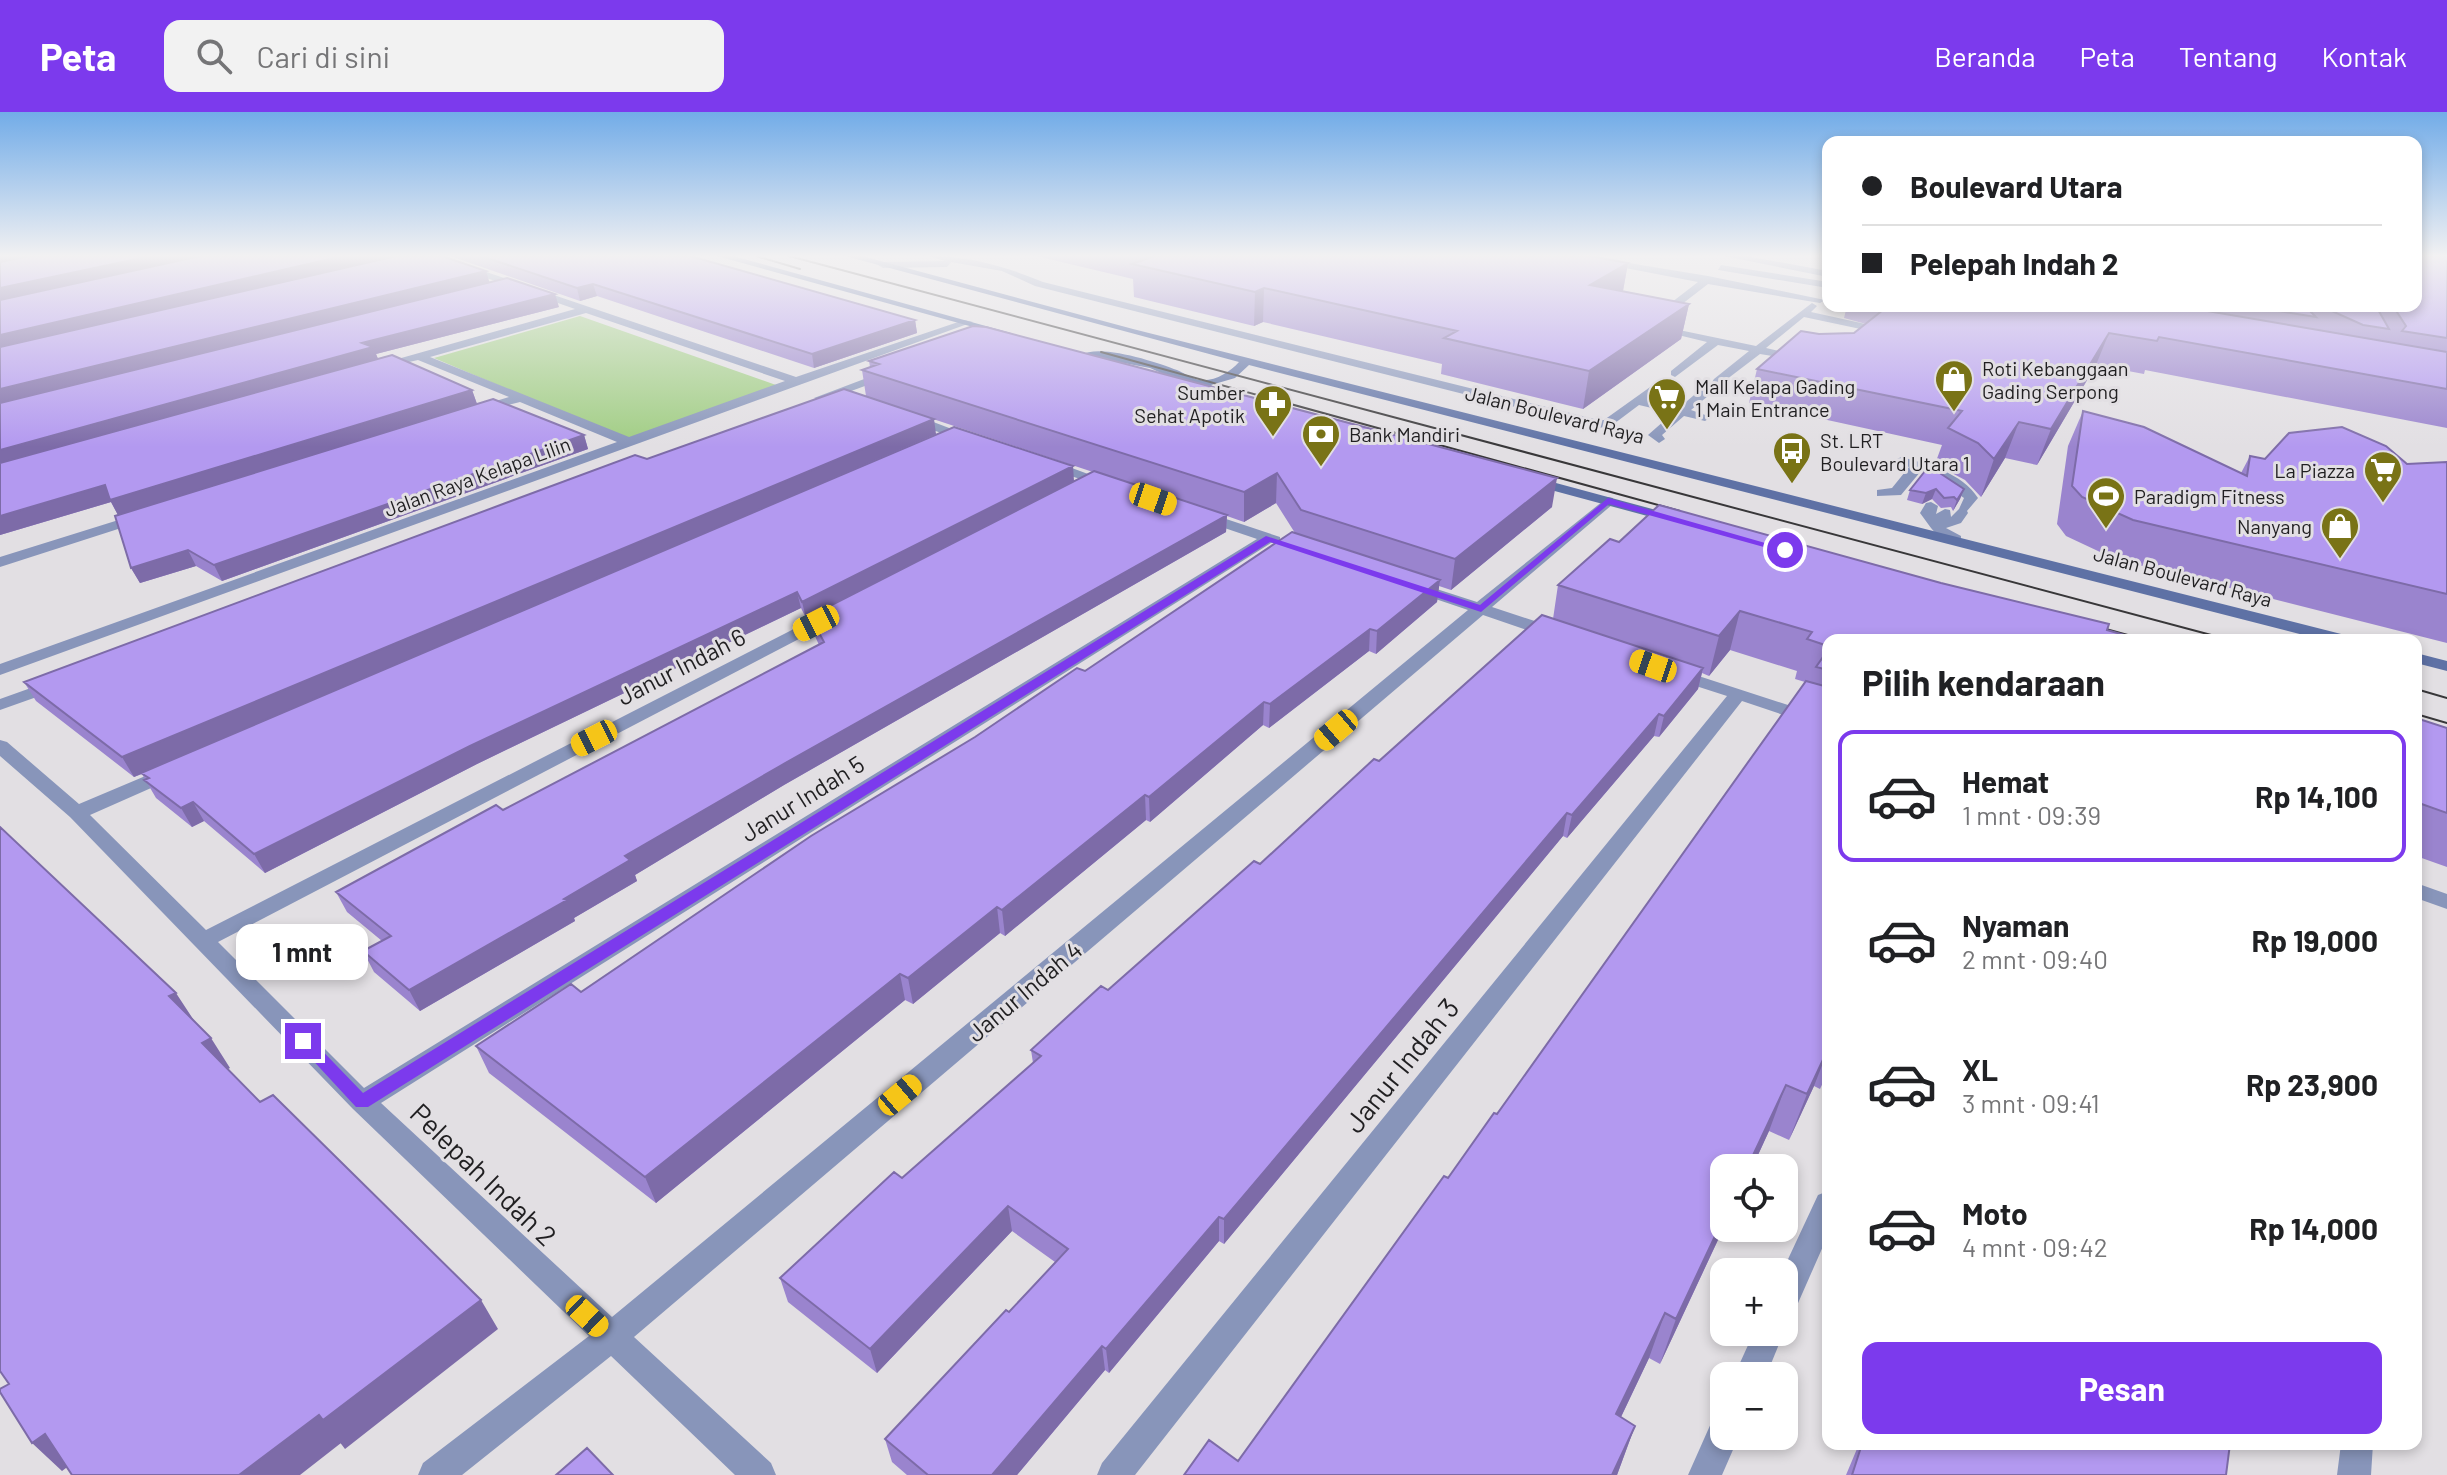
<!DOCTYPE html>
<html lang="id">
<head>
<meta charset="utf-8">
<style>
	:root { --surface:#fff; --page:#f2f2f2; --text:#202124; --muted:#757577; --line:#e0e0e0; --accent:#7c3aed }
	body { margin:0; font-family:Barlow,sans-serif; background:var(--page); color:var(--text); height:100vh; display:flex; flex-direction:column; font-size:30px; white-space:nowrap }
	* { box-sizing:border-box; margin:0 }
	p { font-size:26px; color:var(--muted) }
	.icon { flex:none; width:44px; height:44px; fill:none; stroke:currentColor; stroke-width:2; stroke-linecap:round; stroke-linejoin:round }
	.map { position:relative; flex:1; overflow:hidden }
	.drawer { position:absolute; left:1822px; top:522px; width:600px; height:816px; display:flex; flex-direction:column; background:var(--surface); border-radius:16px; box-shadow:0 4px 12px #0003 }
	.drawer>* { flex:none }
	.guide { position:absolute; left:1822px; top:24px; width:600px; height:176px; border-radius:16px; box-shadow:0 4px 12px #0003; display:grid; align-content:center; height:176px; padding:0 40px; background:var(--surface) }
	.controls { position:absolute; left:1710px; top:1042px; display:grid; gap:16px }
	.controls a { display:grid; place-items:center; width:88px; height:88px; border-radius:16px; background:var(--surface); box-shadow:0 4px 12px #0003; font-size:40px }
	.end { position:absolute; width:36px; height:36px; margin:-18px; border:10px solid #7c3aed; background:#fff; box-shadow:0 0 0 4px #fff }
	.from { border-radius:50% }
	.bubble { position:absolute; height:56px; border-radius:16px; background:var(--surface); box-shadow:0 4px 12px #0003; font-size:26px; font-weight:700; line-height:56px; text-align:center }
	.car { position:absolute; width:24px; height:48px; margin:-24px -12px; border-radius:10px; box-shadow:0 0 6px 2px #0007; background:linear-gradient(#f5c518 24%,#345 0 40%,#f5c518 0 76%,#345 0 86%,#f5c518 0) }
	.guide b { display:flex; align-items:center; gap:28px; height:76px; font-size:30px }
	.guide b+b { border-top:2px solid var(--line) }
	.guide i { width:20px; height:20px; background:var(--text) }
	ul { padding:0; list-style:none }
	li { display:flex; align-items:center; gap:24px; height:132px; margin:0 16px 12px; padding:0 24px; border:4px solid transparent; border-radius:16px }
	li div { flex:1 }
	li b { display:block; font-size:30px }
	li em { font-style:normal; font-weight:700 }
	li.active { border-color:var(--accent) }
	li>.icon { width:72px; height:72px; stroke-width:1.5 }
	h2 { padding:0 40px; font-size:36px; line-height:96px }
	.button { display:flex; gap:16px; margin-top:auto; padding:16px 40px }
	.button a { flex:1; height:92px; border-radius:16px; background:var(--accent); color:#fff; font-size:32px; font-weight:700; line-height:92px; text-align:center }
	header { display:flex; align-items:center; gap:48px; box-sizing:border-box; height:112px; padding:0 40px; background:var(--accent); color:#fff }
	header strong { font-size:38px }
	nav { display:flex; gap:44px; margin-inline-start:auto; font-size:28px }
	.search { width:560px; height:72px; background:var(--page); display:flex; align-items:center; gap:20px; box-sizing:border-box; padding:0 28px; border-radius:16px; color:var(--muted); font-size:30px }
	.map>svg:first-child { display:block }
	.green { fill:#a0cd83 }
	.lines { fill:none; stroke-linecap:round; stroke-linejoin:round }
	.lane { fill:#8895ba; fill-rule:evenodd }
	.street { fill:#8895ba; fill-rule:evenodd }
	.secondary { fill:#5e71a5; fill-rule:evenodd }
	.tram { stroke:#383739; stroke-width:2 }
	.wall { fill:#9a84ce; fill-rule:evenodd }
	.shaded-wall { fill:#7d6ba8 }
	.building { fill:#b399f0; stroke:#7d6ba8; stroke-width:2 }
	.route { fill:#7c3aed }
	.labels { text-anchor:middle; dominant-baseline:central; stroke-width:6; stroke-linejoin:round; paint-order:stroke }
	.far-poi-label { font-size:20px; fill:#201f21; stroke:#e2dfe3; text-anchor:start }
	.far-street-label { font-size:20px; fill:#201f21; stroke:#e2dfe3 }
	.street-label { font-size:24px; fill:#201f21; stroke:#e2dfe3 }
	.near-street-label { font-size:28px; fill:#201f21; stroke:#e2dfe3 }
</style>
</head>
<body>
<header>
<strong>Peta</strong>
<div class="search"><svg class="icon" aria-label="search" viewBox="0 0 24 24"><circle cx="10" cy="10" r="6"/><path d="M15 15l6 6"/></svg>Cari di sini</div>
<nav><a>Beranda</a><a>Peta</a><a>Tentang</a><a>Kontak</a></nav>
</header>
<div class="map">
<svg width="2447" height="1363" viewBox="0 0 2447 1363">
	<rect width="100%" height="100%" fill="#e2dfe3"/>
	<path class="green" d="M580 204 776 273 627 328 434 246Z"/>
	<g class="lines">
		<path class="lane" d="M928 144C968 144 1005 154 1043 170L1598 308H1604L1660 268 1666 272 1647 287 1680 295 1700 278H1708V284L1691 298 1711 305 1705 309 1684 304 1662 323 1665 327 1659 331 1648 323 1673 301 1639 293 1611 314 1598 316 1035 174 1002 159 951 150 947 155 883 156 878 153 883 150 945 149Z
			M1563 144H1586L1708 164 1825 188 1820 191 1708 172 1655 213 1756 234 1812 191 1817 194 1811 200 1879 215 1882 219 1870 228 1865 225 1870 219 1804 205 1766 236 1804 245V249L1760 242 1718 274 1712 270 1714 267 1749 239 1718 233 1675 265 1671 263V259L1707 230 1641 214 1698 170Z
			M1721 153 1828 170V176L1718 158Z
			M1901 345C1928 352 1962 361 1978 386L1967 399 1968 401 1961 411 1946 416 1961 424V430C1939 433 1931 415 1920 401L1926 391 1931 390 1938 394 1936 402 1945 397 1950 398 1951 405 1959 397 1964 386 1925 360 1921 359 1901 383 1877 384V378L1892 376 1909 355 1894 349Z
			M2416 771 2447 782V797L2416 786Z"/>
		<path class="street" d="M424 144H439L796 265 964 208 973 210 0 563V552L617 330 520 290 473 302V296L509 285 418 248 373 258V254L575 197ZM586 201 785 269 629 325 430 245Z
			M1724 144H1746L1828 159V165Z
			M888 258 894 262 892 264 824 289 814 286Z
			M907 303H915L978 327 967 330 907 309Z
			M1043 349H1053L1115 372 1108 376 1043 355Z
			M1608 385 1613 386V392L1492 495 1562 518 1564 522 1562 526H1550L1483 503 634 1225 771 1351 776 1363H735L611 1244 462 1363H418L423 1351 589 1224 353 997 70 705 0 644V628L7 630 79 692 162 657H176L179 661 176 665 90 703 206 818 831 498H843L845 501 843 504 218 830 364 976 1257 427 1198 407V401H1208L1280 425V431H1271L381 991 612 1205 1468 498 1406 477V471H1418L1477 490Z
			M141 401 148 405 146 408 0 455V445Z
			M1674 556 1828 606V618L1742 589 1135 1363H1097L1102 1351 1727 584 1668 565 1665 561 1668 557Z
			M56 567 62 568 65 572 62 576 0 598V587Z
			M1828 1079V1123L1795 1198 1784 1202 1782 1160 1818 1083Z
			M1754 1220H1784L1766 1264H1734Z
			M1724 1304V1324H1739L1722 1363H1688L1712 1309Z
			M2341 1332H2373L2371 1363H2337Z"/>
		<path class="secondary" d="M717 144H733L1011 221 1002 223Z
			M845 144H862L1133 217 2349 524 2351 528H2323L1249 253 1235 266 1211 273 1222 281 1212 284 1150 256 1081 243C1099 231 1157 250 1177 258 1184 261 1193 267 1200 268 1214 270 1230 260 1239 250Z
			M1530 364 1682 405 1684 408 1677 412 1525 371 1523 368Z
			M2416 541 2447 549V559L2416 551Z"/>
		<path class="tram" d="M756 144 800 157
			M789 144 2230 528
			M1101 240 1680 399
			M2084 511 2146 528
			M2416 577 2447 586
			M2416 602 2447 611"/>
	</g>
	<path class="wall" d="M0 144 490 170 559 195 376 242 378 247 472 278 477 292 584 323 588 337 222 469 196 454 140 471 131 456 118 403 111 390 0 423Z
		M450 144H690L915 208 917 221 814 256 597 184 580 189Z
		M1036 144H1590L1628 151 1623 179 1689 192 1681 227 1583 297 1441 262 1442 252 1263 210 1254 214 1134 185 1133 167Z
		M2447 144V316L2145 258 2144 262 2096 253 2037 353 2005 346 1981 385 1965 368 1935 352 1942 333 1749 291 1757 257 1819 222 1854 221 1866 212 1844 206 1847 194H2416Z
		M869 249 1552 395 1451 478 1439 474 1437 490 1376 542 1369 539 1269 616 1263 613 1150 710 1146 708 1005 824 1000 821 913 892 905 888 656 1091 489 961 476 934 581 880 1085 559 1295 421 1276 391 1244 410 1227 404 1226 420 784 673 635 763 637 769 574 806 575 809 420 899 374 860 363 839 382 829 347 800 336 780 503 698 819 533 814 522 810 504 806 506 801 496 477 652 265 761 204 709 192 715 156 686 142 662 134 665 36 589 24 570 647 347 866 284 862 258 870 255ZM909 299 1093 360 832 493 1074 369 936 322Z
		M2083 299 2241 361 2250 344 2265 347 2407 352 2447 350V531L2115 447 2066 424 2057 412 2068 334Z
		M1964 377 1960 387 1953 399 1951 395 1941 396 1932 387 1922 392 1907 388 1910 378Z
		M1610 427 1828 528V960L1820 977 1814 974 1789 1028 1769 1019 1752 1056H1724V1115L1660 1252 1649 1246 1621 1305 1635 1314 1617 1363H1184L1238 1349 1448 1066 1497 1002 1805 570 1795 567 1797 559 1730 538 1709 564 1702 561 1698 577 1659 625 1654 624 1567 726 1563 724 1224 1132 1219 1129 1109 1261 1105 1258 1017 1363H907L892 1350 885 1327 1009 1200 1055 1150 1012 1119 877 1261 788 1190 780 1166 902 1066 1033 951 1031 938 1108 878 1260 752 1379 649 1553 507 1558 473Z
		M2416 606 2447 616V755L2416 744Z
		M1859 1332H2230L2226 1363H1846Z"/>
	<path class="shaded-wall" d="M0 144H41L0 153Z
		M151 144H212L0 190V176Z
		M343 144H398L0 239V223Z
		M1628 151 1622 184 1590 173Z
		M486 159 490 172 0 294V277Z
		M593 172 597 184 580 189 577 176Z
		M1264 176 1263 210 1254 214 1255 180Z
		M555 182 559 195 376 242 379 249 0 356V338L362 231Z
		M1689 192 1681 227 1583 297 1589 259Z
		M915 208 917 221 814 256 812 242Z
		M2109 221 2096 253 2037 353 2051 317Z
		M472 278 477 292 119 405 111 390 0 423V404L105 373Z
		M934 307 936 322 134 665 122 645Z
		M2019 310 2005 346 1981 385 1994 347Z
		M584 323 588 337 222 469 214 453Z
		M1073 354 1074 369 806 506 802 490Z
		M1277 361 1276 391 1244 410V380Z
		M1557 366 1552 395 1451 478 1455 447Z
		M1936 377 1932 387 1922 392 1926 381Z
		M1964 377 1960 387 1953 399 1957 388Z
		M1227 403 1226 420 784 673 635 763 637 769 574 806 575 809 420 899 409 878 564 787 625 744 780 654Z
		M188 438 196 454 140 471 131 456Z
		M1440 468 1437 490 1376 542 1377 519Z
		M797 480 801 496 477 652 265 761 254 742 470 634Z
		M1740 499 1730 538 1709 564 1719 524Z
		M1370 517 1369 539 1269 616 1270 592Z
		M1703 556 1698 577 1659 625 1664 604Z
		M1264 590 1263 613 1150 710 1149 685Z
		M1659 602 1654 624 1567 726 1572 703Z
		M1145 683 1146 708 1005 824 1002 798Z
		M193 690 204 709 192 715 181 696Z
		M1567 701 1563 724 1224 1132V1107Z
		M997 795 1000 821 913 892 908 866Z
		M900 862 905 888 656 1091 645 1065Z
		M176 881 195 910 189 913 169 884Z
		M211 926 230 956 222 960 202 931Z
		M1828 938 1814 974 1789 1028 1807 982Z
		M1786 973 1769 1019 1752 1056H1747Z
		M1008 1094 1012 1119 877 1261 870 1237Z
		M1219 1105V1129L1109 1261 1106 1237Z
		M1724 1105V1115L1660 1252 1676 1207Z
		M481 1188 498 1217 345 1337 323 1308Z
		M1665 1201 1649 1246 1601 1347 1616 1302Z
		M1102 1234 1105 1258 1017 1363H992Z
		M319 1303 341 1331 300 1363H239Z
		M1635 1314 1617 1363H1612Z
		M45 1322 74 1350 62 1359 32 1331Z"/>
	<path class="building" d="M29 144H151L0 176V150Z
		M200 144H343L0 223V188Z
		M396 144H442L486 159 0 277V235Z
		M481 144H690L915 208 812 242 593 172 577 176Z
		M1154 144H1590L1628 151 1590 173 1689 192 1589 259 1444 226 1457 219 1264 176 1255 180 1132 152Z
		M2416 144H2447V226L2402 219 2406 214 2393 194H2416Z
		M507 166 555 182 362 231 373 235 0 338V291Z
		M1888 194H2178L2447 240V277L2159 225 2157 229 2109 221 2051 317 2019 310 1994 347 1978 331 1948 316 1962 299 1757 257 1801 219 1819 222 1854 221Z
		M2246 194H2305L2316 205Z
		M2323 194H2376L2389 217 2363 213 2325 196Z
		M973 214 986 215 1557 366 1455 447 1301 398 1277 361 1244 380 862 258 879 252 869 249Z
		M392 243 472 278 110 388 105 373 0 404V351Z
		M844 277 934 307 122 645 24 570 635 343 647 347Z
		M493 287 584 323 214 453 188 438 131 456 115 404Z
		M2083 299 2144 315 2247 364 2250 344 2265 347 2289 321 2342 315 2386 334 2407 352 2447 350V482L2133 408 2082 385 2072 374Z
		M954 315 1073 354 802 490 797 480 470 634 254 742 193 690 181 696 144 668 149 666 141 661Z
		M1929 354 1964 377 1957 388 1954 385 1944 386 1936 377 1926 381 1910 378Z
		M1094 359 1227 403 780 654 625 744 630 748 564 787 567 788 409 878 363 839 391 824 336 780 496 693 503 698 824 530 810 504Z
		M1659 393 1941 471 2109 512 2107 518 2142 528H1828V534L1807 527 1812 520 1740 499 1719 524 1558 473 1610 427 1619 430Z
		M1292 420 1440 468 1377 519 1370 517 1270 592 1264 590 1149 685 1145 683 1002 798 997 795 908 866 900 862 645 1065 476 934 571 872 581 880 811 724 975 625 1077 556 1085 559Z
		M1542 503 1703 556 1664 604 1659 602 1572 703 1567 701 1224 1107 1219 1105 1106 1237 1102 1234 992 1363H928L885 1327 1006 1198 1009 1200 1068 1137 1008 1094 870 1237 780 1166 894 1060 902 1066 1041 944 1031 938 1101 874 1108 878 1254 749 1260 752 1374 647 1379 649Z
		M1828 538V558L1816 555Z
		M1806 569 1828 575V937L1807 982 1786 973 1747 1056H1724V1105L1676 1207 1665 1201 1616 1302 1635 1314 1612 1363H1184L1209 1328 1238 1349 1444 1064 1448 1066 1494 1001 1497 1002Z
		M2416 606 2447 616V701L2416 690Z
		M0 715 176 881 169 884 211 926 202 931 260 990 273 983 481 1188 323 1308 319 1303 239 1363H72L45 1322 32 1331 0 1280V1277L9 1272 0 1259Z
		M1862 1332 1864 1333 2230 1332 2226 1363H1852Z
		M587 1336 613 1363H556Z"/>
	<linearGradient id="sky" x2="0" y2="1"><stop stop-color="#72ace8"/><stop offset="0.43" stop-color="#f2f1f2"/><stop offset="1" stop-color="#f2f1f2" stop-opacity="0"/></linearGradient>
	<rect width="2447" height="335" fill="url(#sky)"/>
	<path class="route" d="M1608 386 1790 438 1782 440 1609 392 1481 500 1270 430 368 995H356L295 929 303 923 309 925 363 981 1266 424 1480 493Z"/>
	<defs>
		<symbol id="shop-pin" viewBox="-11 -11 22 30"><path d="M0 17L-7.5 6A9.5 9.5 0 1 1 7.5 6Z" fill="#797316" stroke="#e2dfe3"/><path d="M-5-2.5h2.3a2.7 3.5 0 0 1 5.4 0H5L5.5 6h-11ZM-1.5-2.5h3a1.5 2.3 0 0 0-3 0Z" fill="#fff"/></symbol>
		<symbol id="supermarket-pin" viewBox="-11 -11 22 30"><path d="M0 17L-7.5 6A9.5 9.5 0 1 1 7.5 6Z" fill="#797316" stroke="#e2dfe3"/><path d="M-6-5.5h2.5l.6 2H6L4.5 2H-2.5L-4.4-4H-6ZM-1.5 3.2a1.3 1.3 0 1 0 .1 0ZM3 3.2a1.3 1.3 0 1 0 .1 0Z" fill="#fff"/></symbol>
		<symbol id="pharmacy-pin" viewBox="-11 -11 22 30"><path d="M0 17L-7.5 6A9.5 9.5 0 1 1 7.5 6Z" fill="#797316" stroke="#e2dfe3"/><path d="M-2-6h4v4h4v4h-4v4h-4v-4h-4v-4h4Z" fill="#fff"/></symbol>
		<symbol id="bank-pin" viewBox="-11 -11 22 30"><path d="M0 17L-7.5 6A9.5 9.5 0 1 1 7.5 6Z" fill="#797316" stroke="#e2dfe3"/><path d="M-6-4H6V4H-6ZM0-2.3a2.3 2.3 0 1 0 0 4.6a2.3 2.3 0 1 0 0-4.6Z" fill="#fff"/></symbol>
		<symbol id="bus-pin" viewBox="-11 -11 22 30"><path d="M0 17L-7.5 6A9.5 9.5 0 1 1 7.5 6Z" fill="#797316" stroke="#e2dfe3"/><path d="M-5-6H5V4H4V6H2V4H-2V6H-4V4H-5ZM-3.5-4V0h7V-4ZM-3.5 1.2v1.5H-2V1.2ZM2 1.2v1.5H3.5V1.2Z" fill="#fff"/></symbol>
		<symbol id="stadium-pin" viewBox="-11 -11 22 30"><path d="M0 17L-7.5 6A9.5 9.5 0 1 1 7.5 6Z" fill="#797316" stroke="#e2dfe3"/><path d="M0-5a6.5 5 0 1 0 0 10a6.5 5 0 1 0 0-10ZM-3.5-1.8h7v3.6h-7Z" fill="#fff"/></symbol>
	</defs>
	<g fill-rule="evenodd">
		<use href="#shop-pin" x="1932" y="245" width="44" height="60"/>
		<use href="#supermarket-pin" x="1645" y="263" width="44" height="60"/>
		<use href="#pharmacy-pin" x="1251" y="270" width="44" height="60"/>
		<use href="#bank-pin" x="1299" y="300" width="44" height="60"/>
		<use href="#bus-pin" x="1770" y="317" width="44" height="60"/>
		<use href="#supermarket-pin" x="2361" y="336" width="44" height="60"/>
		<use href="#stadium-pin" x="2084" y="362" width="44" height="60"/>
		<use href="#shop-pin" x="2318" y="392" width="44" height="60"/>
	</g>
	<g class="labels">
		<g class="far-poi-label">
			<text x="1982" y="256">Roti Kebanggaan<tspan x="1982" dy="23">Gading Serpong</tspan></text>
			<text x="1695" y="274">Mall Kelapa Gading<tspan x="1695" dy="23">1 Main Entrance</tspan></text>
			<text x="1245" y="280" text-anchor="end">Sumber<tspan x="1245" dy="23">Sehat Apotik</tspan></text>
			<text x="1349" y="322">Bank Mandiri</text>
			<text x="1820" y="328">St. LRT<tspan x="1820" dy="23">Boulevard Utara 1</tspan></text>
			<text x="2355" y="358" text-anchor="end">La Piazza</text>
			<text x="2134" y="384">Paradigm Fitness</text>
			<text x="2312" y="414" text-anchor="end">Nanyang</text>
		</g>
		<g class="far-street-label">
			<text transform="translate(1555 302) rotate(14)">Jalan Boulevard Raya</text>
			<text transform="translate(477 364) rotate(-20)">Jalan Raya Kelapa Lilin</text>
			<text transform="translate(2183 464) rotate(15)">Jalan Boulevard Raya</text>
		</g>
		<g class="street-label">
			<text transform="translate(681 554) rotate(-27)">Janur Indah 6</text>
			<text transform="translate(802 686) rotate(-32)">Janur Indah 5</text>
			<text transform="translate(1024 879) rotate(-40)">Janur Indah 4</text>
		</g>
		<g class="near-street-label">
			<text transform="translate(1401 953) rotate(-51)">Janur Indah 3</text>
			<text transform="translate(484 1062) rotate(44)">Pelepah Indah 2</text>
		</g>
	</g>
</svg>
<div class="controls">
<a><svg class="icon" aria-label="locate" viewBox="0 0 24 24"><circle cx="12" cy="12" r="6"/><path d="M12 2v4M12 18v4M2 12h4M18 12h4"/></svg></a>
<a>+</a>
<a>−</a>
</div>
<i class="end from" style="left:1785px;top:438px"></i>
<i class="end" style="left:303px;top:929px"></i>
<div class="bubble" style="left:236px;top:812px;width:132px">1 mnt</div>
<i class="car" style="left:1153px;top:387px;rotate:109deg"></i>
<i class="car" style="left:816px;top:511px;rotate:243deg"></i>
<i class="car" style="left:1653px;top:554px;rotate:289deg"></i>
<i class="car" style="left:1336px;top:618px;rotate:230deg"></i>
<i class="car" style="left:594px;top:626px;rotate:243deg"></i>
<i class="car" style="left:900px;top:983px;rotate:50deg"></i>
<i class="car" style="left:587px;top:1204px;rotate:133deg"></i>
<div class="guide">
<b><i class="from"></i>Boulevard Utara</b>
<b><i></i>Pelepah Indah 2</b>
</div>
<section class="drawer">
<h2>Pilih kendaraan</h2>
<ul>
<li class="active"><svg class="icon" aria-label="car" viewBox="0 0 24 24"><path d="M5 17H2v-5l4-1 3-4h7l3 4 3 1v5h-3M9 17h6M6 11h13"/><circle cx="7" cy="17" r="2"/><circle cx="17" cy="17" r="2"/></svg><div><b>Hemat</b><p>1 mnt · 09:39</p></div><em>Rp 14,100</em></li>
<li><svg class="icon" aria-label="car" viewBox="0 0 24 24"><path d="M5 17H2v-5l4-1 3-4h7l3 4 3 1v5h-3M9 17h6M6 11h13"/><circle cx="7" cy="17" r="2"/><circle cx="17" cy="17" r="2"/></svg><div><b>Nyaman</b><p>2 mnt · 09:40</p></div><em>Rp 19,000</em></li>
<li><svg class="icon" aria-label="car" viewBox="0 0 24 24"><path d="M5 17H2v-5l4-1 3-4h7l3 4 3 1v5h-3M9 17h6M6 11h13"/><circle cx="7" cy="17" r="2"/><circle cx="17" cy="17" r="2"/></svg><div><b>XL</b><p>3 mnt · 09:41</p></div><em>Rp 23,900</em></li>
<li><svg class="icon" aria-label="car" viewBox="0 0 24 24"><path d="M5 17H2v-5l4-1 3-4h7l3 4 3 1v5h-3M9 17h6M6 11h13"/><circle cx="7" cy="17" r="2"/><circle cx="17" cy="17" r="2"/></svg><div><b>Moto</b><p>4 mnt · 09:42</p></div><em>Rp 14,000</em></li>
</ul>
<div class="button"><a>Pesan</a></div>
</section>
</div>
</body>
</html>
